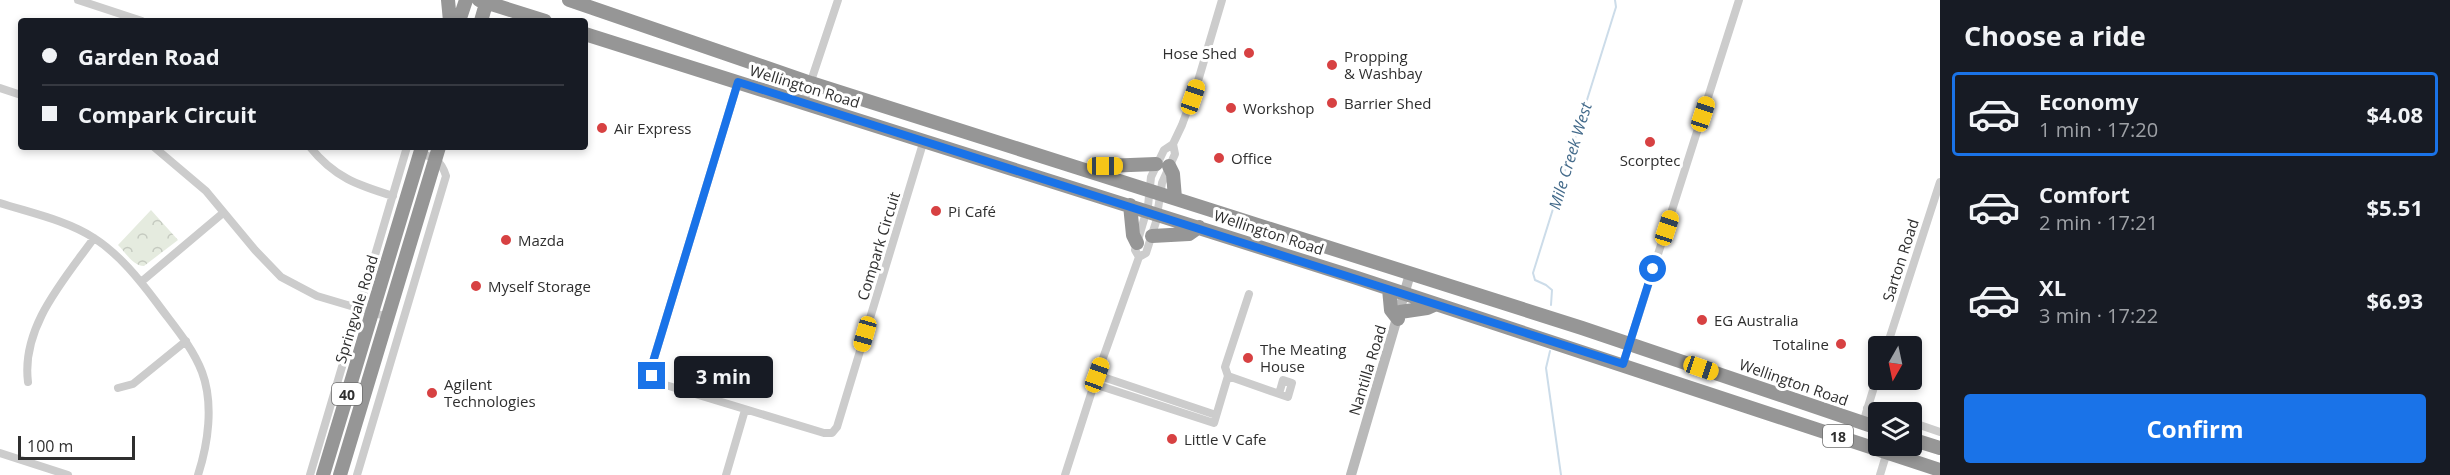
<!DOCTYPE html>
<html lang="en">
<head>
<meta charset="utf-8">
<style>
	:root { --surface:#171b24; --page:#242831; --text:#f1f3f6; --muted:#9ea1a6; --line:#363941; --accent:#1a73e8 }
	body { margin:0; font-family:"Open Sans",sans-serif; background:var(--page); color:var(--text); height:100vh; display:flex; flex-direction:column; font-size:22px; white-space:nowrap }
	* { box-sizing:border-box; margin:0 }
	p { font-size:20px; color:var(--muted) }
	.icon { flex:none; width:33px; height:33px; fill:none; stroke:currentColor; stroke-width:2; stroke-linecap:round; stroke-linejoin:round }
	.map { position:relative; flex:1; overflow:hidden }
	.sheet { display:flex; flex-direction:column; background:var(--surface); width:510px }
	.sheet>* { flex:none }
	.banner { position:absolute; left:18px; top:18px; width:570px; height:132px; border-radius:6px; box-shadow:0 3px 9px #0003; display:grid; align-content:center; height:132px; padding:0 24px; background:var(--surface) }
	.needle { width:39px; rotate:189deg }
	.buttons { position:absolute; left:1868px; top:336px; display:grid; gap:12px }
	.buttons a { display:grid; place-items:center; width:54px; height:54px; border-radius:6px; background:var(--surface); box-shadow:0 3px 9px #0003; font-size:30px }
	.scale { position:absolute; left:18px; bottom:15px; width:117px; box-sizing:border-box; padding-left:6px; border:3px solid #2f2f2f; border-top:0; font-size:16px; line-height:21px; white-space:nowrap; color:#2f2f2f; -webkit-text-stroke:4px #fff; paint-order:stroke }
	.end { position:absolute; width:27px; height:27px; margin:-14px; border:8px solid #1a73e8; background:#fff; box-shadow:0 0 0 3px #fff }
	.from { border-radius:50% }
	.bubble { position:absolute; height:42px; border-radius:6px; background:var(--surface); box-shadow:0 3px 9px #0003; font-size:20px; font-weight:700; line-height:42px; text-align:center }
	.car { position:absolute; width:18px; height:36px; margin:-18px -9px; border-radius:8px; box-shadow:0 0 4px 2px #0007; background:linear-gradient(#f5c518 24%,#345 0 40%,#f5c518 0 76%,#345 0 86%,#f5c518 0) }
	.banner b { display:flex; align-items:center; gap:21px; height:57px; font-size:22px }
	.banner b+b { border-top:2px solid var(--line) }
	.banner i { width:15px; height:15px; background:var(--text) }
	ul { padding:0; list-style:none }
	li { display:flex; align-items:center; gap:18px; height:84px; margin:0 12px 9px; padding:0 12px; border:3px solid transparent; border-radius:6px }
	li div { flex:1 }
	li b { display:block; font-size:22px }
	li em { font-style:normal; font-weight:700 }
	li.on { border-color:var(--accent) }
	li>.icon { width:54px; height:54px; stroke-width:1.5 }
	h2 { padding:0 24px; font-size:27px; line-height:72px }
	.cta { display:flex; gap:12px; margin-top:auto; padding:12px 24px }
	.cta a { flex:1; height:69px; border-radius:6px; background:var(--accent); color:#fff; font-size:24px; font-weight:700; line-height:69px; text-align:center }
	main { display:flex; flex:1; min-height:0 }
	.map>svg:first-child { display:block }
	.park { fill:url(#park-crowns) }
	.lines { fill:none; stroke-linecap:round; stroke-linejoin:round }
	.stream { stroke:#ccdce9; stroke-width:2 }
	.street { stroke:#ccc; stroke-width:8 }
	.secondary { stroke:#b9b9b9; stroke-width:10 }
	.highway { stroke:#969696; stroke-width:14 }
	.route { stroke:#1a73e8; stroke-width:8 }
	.poi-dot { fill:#d74142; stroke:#fff; stroke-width:2 }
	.labels { text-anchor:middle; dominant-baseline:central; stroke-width:6; stroke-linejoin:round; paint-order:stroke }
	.shield { fill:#fff; stroke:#6d6d6d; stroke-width:1.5 }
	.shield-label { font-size:14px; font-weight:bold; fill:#2f2f2f }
	.poi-label { font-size:15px; fill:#2f2f2f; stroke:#fff; text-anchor:start }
	.street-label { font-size:15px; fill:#2f2f2f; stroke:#fff }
	.water-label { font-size:16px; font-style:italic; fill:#446b8b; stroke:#fff }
</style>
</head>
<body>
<main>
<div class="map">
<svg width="1940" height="475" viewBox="0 0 1940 475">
	<defs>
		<pattern id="park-crowns" width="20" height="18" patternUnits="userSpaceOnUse" patternTransform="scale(1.5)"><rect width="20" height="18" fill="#e5ebdf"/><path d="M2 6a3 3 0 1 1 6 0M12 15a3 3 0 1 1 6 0" fill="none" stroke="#c5cac0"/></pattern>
	</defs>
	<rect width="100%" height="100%" fill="#fff"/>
	<path class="park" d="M151 210 178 240 144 266C133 266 126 253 118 245Z"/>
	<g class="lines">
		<path class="stream" d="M1551 305 1552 290 1546 285 1535 280 1533 273 1616 7 1615 0
			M1550 351 1546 368 1561 475"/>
		<path class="street" d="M78 0 142 21
			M738 82 652 365V376L659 383 824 433H832L837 427 924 140
			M0 88 21 95
			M804 102 838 0
			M154 147 206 191 255 250 281 277 317 296 388 317
			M310 147C334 177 357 185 393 196
			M0 203C31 213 66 220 94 238 119 254 139 279 157 303 173 325 192 346 202 372 214 404 208 444 198 475
			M1139 257 1135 250 1148 206 1151 177 1164 150 1173 144 1182 125 1198 81 1222 0
			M141 282 223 213
			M1887 346 1940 182
			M1623 364 1739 0
			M1097 375 1216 415
			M1228 376 1288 397 1292 383 1283 380 1279 394
			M28 382C21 327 64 280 94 238
			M1094 384 1214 423 1228 376 1225 367 1249 294
			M118 388 133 384 186 341
			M1867 408 1880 412
			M1911 422 1940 432
			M1863 423 1878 374
			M0 453 68 475
			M310 475 407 147
			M357 475 446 176C441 160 435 158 420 153
			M726 475 745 410
			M1065 475 1097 375 1139 257 1146 253 1156 222 1162 183 1175 154 1173 144
			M1880 475 1887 452"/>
		<path class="secondary" d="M1351 475 1410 274"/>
		<path class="highway" d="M448 0 450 21
			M479 0 545 21
			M569 0 811 83 1582 328 1878 428
			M459 21 466 0
			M481 21 487 0
			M585 34 1357 278 1940 470
			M1169 166 1173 174 1175 198
			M1097 173 1105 166 1156 164
			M1130 205 1133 235 1137 243
			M1152 236 1189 234 1199 227
			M1389 289 1391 310 1398 319
			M1400 312 1427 308 1436 304
			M1911 439 1940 448
			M323 475 422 147
			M340 475 439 147"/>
	</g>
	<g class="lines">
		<path class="route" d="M652 376V365L738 82 1623 364 1653 269"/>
	</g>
	<g class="poi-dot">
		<circle cx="1249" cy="53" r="6"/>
		<circle cx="1332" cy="65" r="6"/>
		<circle cx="1332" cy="103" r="6"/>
		<circle cx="1231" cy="108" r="6"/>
		<circle cx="602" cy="128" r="6"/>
		<circle cx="1650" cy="142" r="6"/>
		<circle cx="1219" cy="158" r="6"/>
		<circle cx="936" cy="211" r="6"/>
		<circle cx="506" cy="240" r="6"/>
		<circle cx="476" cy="286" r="6"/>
		<circle cx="1702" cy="320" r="6"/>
		<circle cx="1841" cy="344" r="6"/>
		<circle cx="1248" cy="358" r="6"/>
		<circle cx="432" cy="393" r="6"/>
		<circle cx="1172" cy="439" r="6"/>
	</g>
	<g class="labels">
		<g class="shield">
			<rect x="332" y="383" width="30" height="22" rx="4.5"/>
			<rect x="1823" y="425" width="30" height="22" rx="4.5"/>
		</g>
		<g class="shield-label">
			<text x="347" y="394">40</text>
			<text x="1838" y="436">18</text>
		</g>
		<g class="poi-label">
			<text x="1237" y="53" text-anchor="end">Hose Shed</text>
			<text x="1344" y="56">Propping<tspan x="1344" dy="17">&amp; Washbay</tspan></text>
			<text x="1344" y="103">Barrier Shed</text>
			<text x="1243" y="108">Workshop</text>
			<text x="614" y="128">Air Express</text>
			<text x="1231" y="158">Office</text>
			<text x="1650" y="160" text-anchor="middle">Scorptec</text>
			<text x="948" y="211">Pi Café</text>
			<text x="518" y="240">Mazda</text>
			<text x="488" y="286">Myself Storage</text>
			<text x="1714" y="320">EG Australia</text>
			<text x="1829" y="344" text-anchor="end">Totaline</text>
			<text x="1260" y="349">The Meating<tspan x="1260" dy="17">House</tspan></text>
			<text x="444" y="384">Agilent<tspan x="444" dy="17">Technologies</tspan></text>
			<text x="1184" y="439">Little V Cafe</text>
		</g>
		<g class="street-label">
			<text transform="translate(805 86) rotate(17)">Wellington Road</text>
			<text transform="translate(1269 232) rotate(18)">Wellington Road</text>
			<text transform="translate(878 246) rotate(-73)">Compark Circuit</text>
			<text transform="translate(1900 260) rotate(-72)">Sarton Road</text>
			<text transform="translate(356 309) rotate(-73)">Springvale Road</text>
			<text transform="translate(1367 370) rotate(-73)">Nantilla Road</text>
			<text transform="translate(1794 382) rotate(19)">Wellington Road</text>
		</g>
		<g class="water-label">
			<text transform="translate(1570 156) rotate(-73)">Mile Creek West</text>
		</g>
	</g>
</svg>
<div class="buttons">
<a><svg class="needle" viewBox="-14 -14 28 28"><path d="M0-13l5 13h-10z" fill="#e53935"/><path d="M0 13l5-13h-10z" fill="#9ea1a6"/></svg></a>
<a><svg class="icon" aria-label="layers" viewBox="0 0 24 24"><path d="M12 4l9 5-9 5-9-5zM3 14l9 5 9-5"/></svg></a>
</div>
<div class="scale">100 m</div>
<i class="end from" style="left:1653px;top:269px"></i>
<i class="end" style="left:652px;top:376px"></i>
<div class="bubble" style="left:674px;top:356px;width:99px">3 min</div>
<i class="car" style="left:1193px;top:97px;rotate:19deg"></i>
<i class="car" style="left:1703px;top:114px;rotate:18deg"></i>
<i class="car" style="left:1105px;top:166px;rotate:90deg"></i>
<i class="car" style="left:1667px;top:228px;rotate:18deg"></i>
<i class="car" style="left:865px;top:334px;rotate:196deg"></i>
<i class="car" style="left:1701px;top:368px;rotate:109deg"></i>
<i class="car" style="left:1097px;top:375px;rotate:20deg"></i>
<div class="banner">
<b><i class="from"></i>Garden Road</b>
<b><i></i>Compark Circuit</b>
</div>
</div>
<section class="sheet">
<h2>Choose a ride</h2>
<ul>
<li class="on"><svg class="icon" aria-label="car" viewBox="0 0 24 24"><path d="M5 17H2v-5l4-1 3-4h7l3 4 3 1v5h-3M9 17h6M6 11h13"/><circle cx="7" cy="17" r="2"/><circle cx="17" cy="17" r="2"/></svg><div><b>Economy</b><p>1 min · 17:20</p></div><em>$4.08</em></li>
<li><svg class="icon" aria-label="car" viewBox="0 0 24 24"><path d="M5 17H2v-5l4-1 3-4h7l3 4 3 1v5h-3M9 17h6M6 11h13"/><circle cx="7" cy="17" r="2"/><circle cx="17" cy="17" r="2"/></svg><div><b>Comfort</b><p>2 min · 17:21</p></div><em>$5.51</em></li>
<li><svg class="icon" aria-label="car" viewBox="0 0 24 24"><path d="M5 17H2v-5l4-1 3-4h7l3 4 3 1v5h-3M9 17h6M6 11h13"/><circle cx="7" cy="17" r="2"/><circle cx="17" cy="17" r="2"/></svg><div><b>XL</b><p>3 min · 17:22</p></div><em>$6.93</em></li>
</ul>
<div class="cta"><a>Confirm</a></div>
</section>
</main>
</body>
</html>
